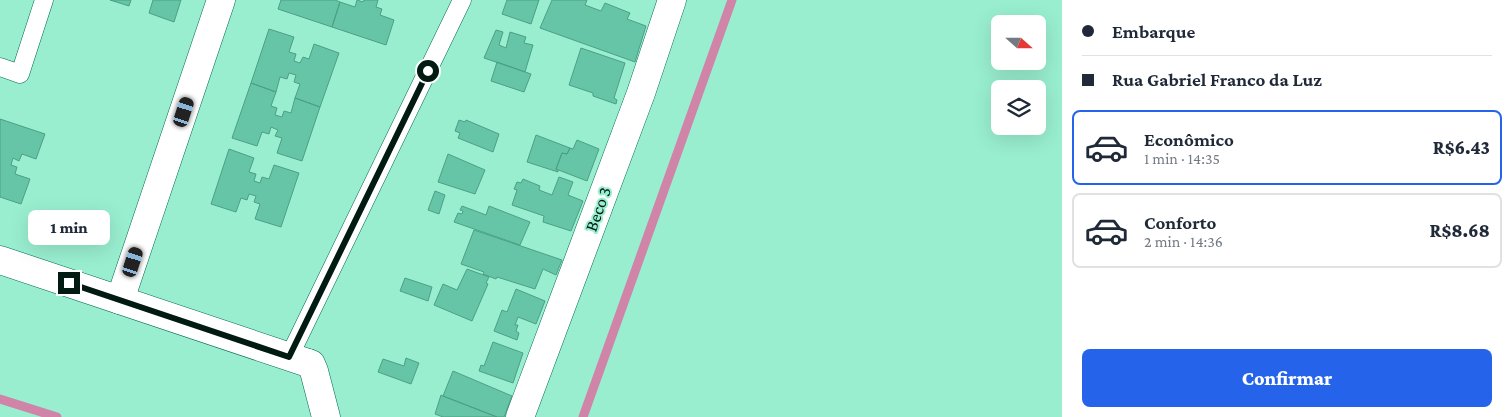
<!DOCTYPE html>
<html lang="pt">
<head>
<meta charset="utf-8">
<style>
	:root { --surface:#fff; --page:#f2f2f3; --text:#1f2937; --muted:#747a83; --line:#e0e1e3; --accent:#2563eb }
	body { margin:0; font-family:"Crimson Pro",serif; background:var(--page); color:var(--text); height:100vh; display:flex; flex-direction:column; font-size:19px; white-space:nowrap }
	* { box-sizing:border-box; margin:0 }
	p { font-size:16px; color:var(--muted) }
	.icon { flex:none; width:28px; height:28px; fill:none; stroke:currentColor; stroke-width:2; stroke-linecap:round; stroke-linejoin:round }
	.map { position:relative; flex:1; overflow:hidden }
	.side { display:flex; flex-direction:column; background:var(--surface); width:450px }
	.side>* { flex:none }
	.guide { display:grid; align-content:center; height:110px; padding:0 20px; background:var(--surface) }
	.needle { width:32px; rotate:111deg }
	.tools { position:absolute; left:991px; top:15px; display:grid; gap:10px }
	.tools a { display:grid; place-items:center; width:55px; height:55px; border-radius:8px; background:var(--surface); box-shadow:0 5px 20px #0002; font-size:25px }
	.end { position:absolute; width:22px; height:22px; margin:-11px; border:6px solid #011a12; background:#fff; box-shadow:0 0 0 2px #fff }
	.from { border-radius:50% }
	.bubble { position:absolute; height:35px; border-radius:8px; background:var(--surface); box-shadow:0 5px 20px #0002; font-size:16px; font-weight:800; line-height:35px; text-align:center }
	.car { position:absolute; width:15px; height:30px; margin:-15px -8px; border-radius:6px; box-shadow:0 0 4px 1px #0007; background:linear-gradient(#222 24%,#8ab4d8 0 40%,#222 0 76%,#8ab4d8 0 86%,#222 0) }
	.guide b { display:flex; align-items:center; gap:18px; height:48px; font-size:19px }
	.guide b+b { border-top:1px solid var(--line) }
	.guide i { width:12px; height:12px; background:var(--text) }
	ul { padding:0; list-style:none }
	li { display:flex; align-items:center; gap:15px; height:75px; margin:0 10px 8px; padding:0 10px; border:2px solid var(--line); border-radius:8px }
	li div { flex:1 }
	li b { display:block; font-size:19px }
	li em { font-style:normal; font-weight:800 }
	li.current { border-color:var(--accent) }
	li>.icon { width:45px; height:45px; stroke-width:1.5 }
	.primary-button { display:flex; gap:10px; margin-top:auto; padding:10px 20px }
	.primary-button a { flex:1; height:58px; border-radius:8px; background:var(--accent); color:#fff; font-size:20px; font-weight:800; line-height:58px; text-align:center }
	main { display:flex; flex:1; min-height:0 }
	.map>svg:first-child { display:block }
	.lines { fill:none; stroke-linecap:round; stroke-linejoin:round }
	.stream { stroke:#cf84a8; stroke-width:9 }
	.building { fill:#65c5a6; stroke:#4ca085 }
	.lane-casing { stroke:#006a52; stroke-width:19 }
	.street-casing { stroke:#006a52; stroke-width:29 }
	.secondary-casing { stroke:#006a52; stroke-width:29 }
	.lane { stroke:#fff; stroke-width:18 }
	.street { stroke:#fff; stroke-width:28 }
	.secondary { stroke:#fff; stroke-width:28 }
	.route { stroke:#011a12; stroke-width:6 }
	.labels { text-anchor:middle; dominant-baseline:central; stroke-width:4; stroke-linejoin:round; paint-order:stroke }
	.street-label { font-size:18px; fill:#011a12; stroke:#99eed0 }
</style>
</head>
<body>
<main>
<div class="map">
<svg width="1062" height="417" viewBox="0 0 1062 417">
	<rect width="100%" height="100%" fill="#99eed0"/>
	<g class="lines">
		<path class="stream" d="M0 399 57 417
			M583 417 732 0"/>
	</g>
	<path class="building" d="M110 0H131L129 6Z
		M153 0H181L174 22 149 13Z
		M281 0H335L340 2 332 27 278 9Z
		M357 0 363 2 364 0H378L376 7 382 9 380 15 394 20 386 45 332 27 340 2 355 7Z
		M507 0H539L531 24 502 14Z
		M552 0H587L585 5 601 11 605 3 630 13 627 19 646 26 635 62 540 28Z
		M269 29 294 37 289 52 296 54 294 61 300 63 303 57 309 59 314 44 339 53 320 107 295 98 300 84 294 82 296 75 289 73 287 79 280 77 276 92 251 83Z
		M496 30 503 32 499 45 506 48 510 32 526 37 524 43 533 45 525 72 484 58Z
		M581 48 625 63 614 98 617 100 616 104 593 96V93L569 85Z
		M497 62 531 74 524 92 491 81Z
		M251 83 276 92 271 106 277 108 275 115 282 117 284 111 291 113 295 98 320 107 302 161 277 153 282 138 275 136 278 130 271 127 269 134 262 132 257 146 232 138Z
		M0 119 45 134 36 159 22 154 19 161 13 158 11 165 17 167 15 174 30 179 21 204 0 197Z
		M459 120 465 122 466 120 499 134 493 152 458 138 460 133 455 131Z
		M536 135 570 148 567 154 562 153 556 169 558 170V172L527 162Z
		M577 140 599 149 587 181 556 169 562 153 567 154 570 148 573 149Z
		M229 149 254 158 249 172 256 174 254 181 260 183 262 177 269 179 274 165 299 173 281 227 255 219 260 204 254 202 256 196 249 194 247 200 241 198 236 212 211 204Z
		M448 154 485 170 475 194 438 182Z
		M559 177 573 182 568 195 583 201 571 231 543 222 544 216 512 205 517 190 514 189 517 182 521 183 523 179 540 186 539 190 552 195Z
		M435 191 445 195 439 214 428 210Z
		M462 206 486 215 489 206 530 222 520 245 454 222 458 213 462 214 463 211 460 210Z
		M474 230 562 260 556 275 543 269 535 289 497 277 496 279 483 274 484 272 461 264Z
		M467 269 489 277 486 283 488 284 472 321 434 305 443 284 457 290Z
		M405 278 432 287 428 301 400 291Z
		M516 289 545 301 536 324 518 317 515 325H518L516 331 519 333 517 340 494 331 502 310 507 312Z
		M493 342 523 353 513 383 479 371 481 365 484 366Z
		M406 358 419 363 411 384 378 372 383 359 404 366Z
		M453 371 512 396 504 417H497L443 396Z
		M441 395 443 396 497 417H443L435 414Z"/>
	<g class="lines">
		<defs>
			<path id="lane" d="M0 67 20 74 44 0
				M289 357 462 0"/>
			<path id="street" d="M120 300 221 0
				M308 363 311 364 314 371 326 417
				M520 417 641 93 672 0"/>
			<path id="secondary" d="M0 260 308 363"/>
		</defs>
		<use href="#lane" class="lane-casing"/>
		<use href="#street" class="street-casing"/>
		<use href="#secondary" class="secondary-casing"/>
		<use href="#lane" class="lane"/>
		<use href="#street" class="street"/>
		<use href="#secondary" class="secondary"/>
	</g>
	<g class="lines">
		<path class="route" d="M69 283 289 357 428 71"/>
	</g>
	<g class="labels">
		<g class="street-label">
			<text transform="translate(598 209) rotate(-70)">Beco 3</text>
		</g>
	</g>
</svg>
<div class="tools">
<a><svg class="needle" viewBox="-14 -14 28 28"><path d="M0-13l5 13h-10z" fill="#e53935"/><path d="M0 13l5-13h-10z" fill="#747a83"/></svg></a>
<a><svg class="icon" aria-label="layers" viewBox="0 0 24 24"><path d="M12 4l9 5-9 5-9-5zM3 14l9 5 9-5"/></svg></a>
</div>
<i class="end from" style="left:428px;top:71px"></i>
<i class="end" style="left:69px;top:283px"></i>
<div class="bubble" style="left:28px;top:210px;width:82px">1 min</div>
<i class="car" style="left:184px;top:112px;rotate:18deg"></i>
<i class="car" style="left:133px;top:262px;rotate:18deg"></i>
</div>
<section class="side">
<div class="guide">
<b><i class="from"></i>Embarque</b>
<b><i></i>Rua Gabriel Franco da Luz</b>
</div>
<ul>
<li class="current"><svg class="icon" aria-label="car" viewBox="0 0 24 24"><path d="M5 17H2v-5l4-1 3-4h7l3 4 3 1v5h-3M9 17h6M6 11h13"/><circle cx="7" cy="17" r="2"/><circle cx="17" cy="17" r="2"/></svg><div><b>Econômico</b><p>1 min · 14:35</p></div><em>R$6.43</em></li>
<li><svg class="icon" aria-label="car" viewBox="0 0 24 24"><path d="M5 17H2v-5l4-1 3-4h7l3 4 3 1v5h-3M9 17h6M6 11h13"/><circle cx="7" cy="17" r="2"/><circle cx="17" cy="17" r="2"/></svg><div><b>Conforto</b><p>2 min · 14:36</p></div><em>R$8.68</em></li>
</ul>
<div class="primary-button"><a>Confirmar</a></div>
</section>
</main>
</body>
</html>
